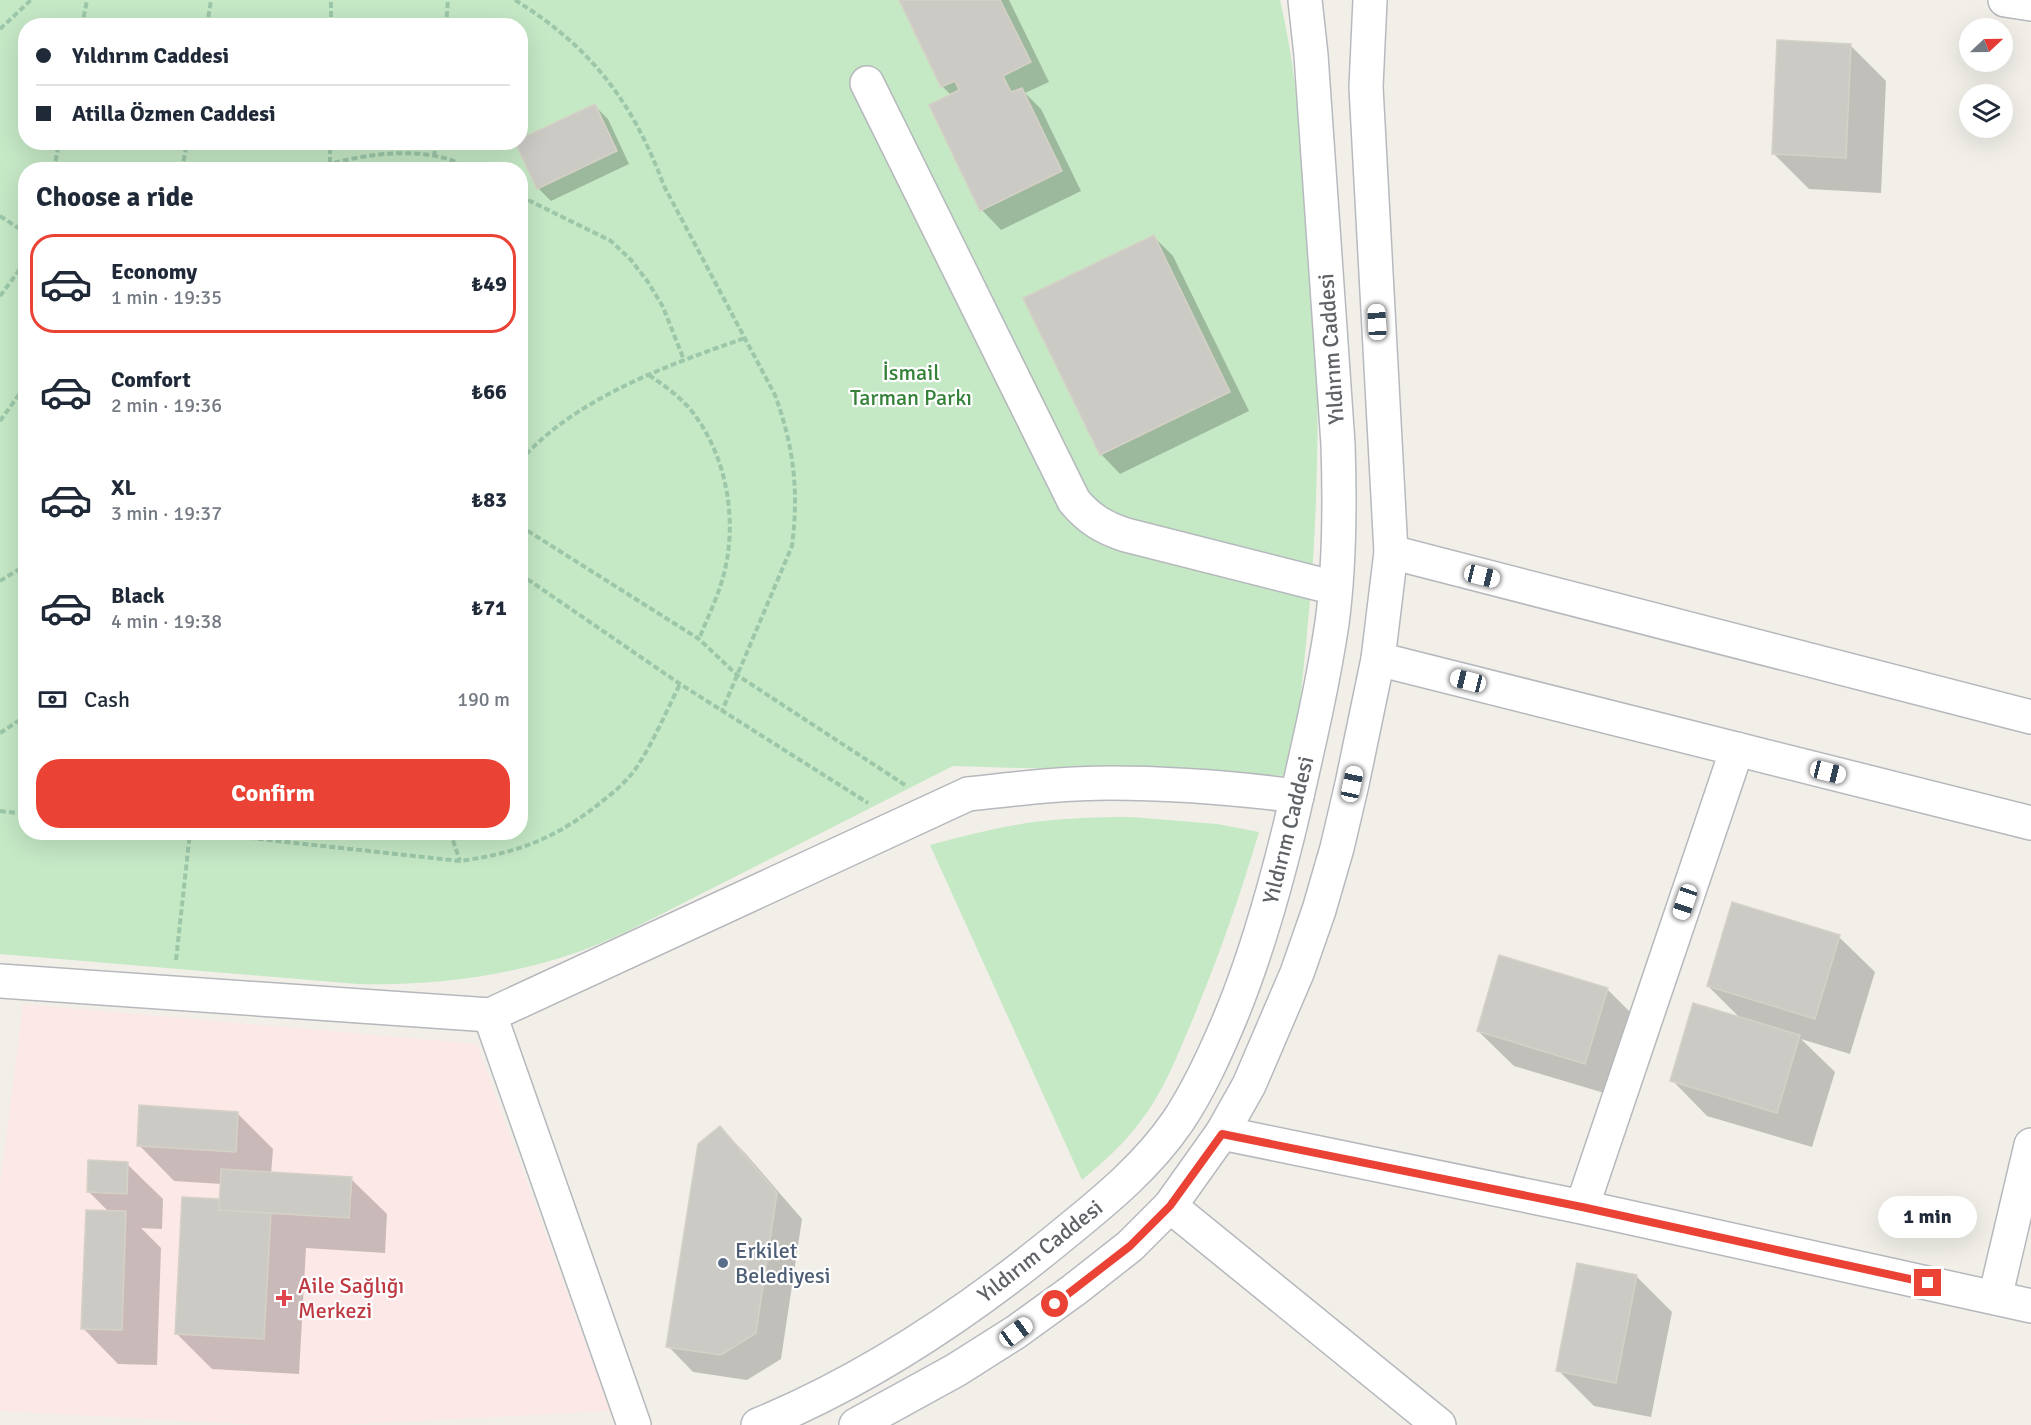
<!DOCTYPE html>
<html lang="en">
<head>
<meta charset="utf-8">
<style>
	:root { --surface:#fff; --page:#f2f2f3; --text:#1f2937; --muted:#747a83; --line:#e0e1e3; --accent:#ea4335 }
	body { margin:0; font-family:Signika,sans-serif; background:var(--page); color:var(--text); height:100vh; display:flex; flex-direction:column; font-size:22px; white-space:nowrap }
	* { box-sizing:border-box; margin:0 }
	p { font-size:20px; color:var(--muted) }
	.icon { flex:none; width:33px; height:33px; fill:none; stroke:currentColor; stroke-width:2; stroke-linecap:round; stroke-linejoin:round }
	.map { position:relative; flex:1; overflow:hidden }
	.details { position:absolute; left:18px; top:162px; width:510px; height:678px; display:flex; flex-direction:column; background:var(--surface); border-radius:24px; box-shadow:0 6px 24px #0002 }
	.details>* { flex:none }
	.hud { position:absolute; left:18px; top:18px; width:510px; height:132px; border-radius:24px; box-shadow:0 6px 24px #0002; display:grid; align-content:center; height:132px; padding:0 18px; background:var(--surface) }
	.needle { width:39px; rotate:68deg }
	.buttons { position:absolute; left:1959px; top:18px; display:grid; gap:12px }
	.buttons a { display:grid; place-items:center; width:54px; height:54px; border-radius:50%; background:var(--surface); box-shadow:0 6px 24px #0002; font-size:30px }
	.end { position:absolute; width:27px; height:27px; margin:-14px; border:8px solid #ea4335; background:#fff; box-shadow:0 0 0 3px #fff }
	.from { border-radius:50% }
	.bubble { position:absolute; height:42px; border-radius:21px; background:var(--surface); box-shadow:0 6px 24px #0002; font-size:20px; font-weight:800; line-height:42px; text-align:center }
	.car { position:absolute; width:18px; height:36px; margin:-18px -9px; border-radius:8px; box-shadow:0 0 4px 2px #0007; background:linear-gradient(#fff 24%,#345 0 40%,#fff 0 76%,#345 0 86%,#fff 0) }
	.hud b { display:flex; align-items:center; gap:21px; height:57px; font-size:22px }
	.hud b+b { border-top:2px solid var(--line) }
	.hud i { width:15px; height:15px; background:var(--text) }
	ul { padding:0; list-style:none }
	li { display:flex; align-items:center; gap:18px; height:99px; margin:0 12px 9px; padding:0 6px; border:3px solid transparent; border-radius:24px }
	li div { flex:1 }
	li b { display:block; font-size:22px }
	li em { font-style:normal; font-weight:800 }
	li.active { border-color:var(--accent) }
	li>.icon { width:54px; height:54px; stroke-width:1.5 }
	h2 { padding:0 18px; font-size:27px; line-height:72px }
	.pay { display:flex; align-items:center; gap:15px; height:66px; padding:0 18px; font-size:22px }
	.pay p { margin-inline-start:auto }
	.action { display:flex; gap:12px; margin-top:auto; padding:12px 18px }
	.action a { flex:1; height:69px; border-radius:24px; background:var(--accent); color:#fff; font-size:24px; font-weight:800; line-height:69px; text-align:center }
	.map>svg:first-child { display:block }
	.medical { fill:#fce8e6 }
	.green { fill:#c5e8c5; fill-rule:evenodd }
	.shadow { fill:#0003 }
	.building { fill:#cccac5; stroke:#d6d1c6; stroke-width:1.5 }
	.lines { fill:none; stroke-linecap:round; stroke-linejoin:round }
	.street-casing { stroke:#b5b8bc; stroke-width:36 }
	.secondary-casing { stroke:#b6babf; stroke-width:36 }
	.path { stroke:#9cc7a9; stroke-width:4; stroke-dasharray:6 3; stroke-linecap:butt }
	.street { stroke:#fff; stroke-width:33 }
	.secondary { stroke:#fff; stroke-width:33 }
	.route { stroke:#ea4335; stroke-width:8 }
	.service-dot { fill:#5c6f8a; stroke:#fff; stroke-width:2 }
	.health-dot { fill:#e0444e; stroke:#fff; stroke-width:2 }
	.labels { text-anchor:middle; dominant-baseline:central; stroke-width:4.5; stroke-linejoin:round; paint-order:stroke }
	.street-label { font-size:22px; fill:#5f6368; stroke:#fff }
	.park-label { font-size:22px; fill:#348238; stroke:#fff }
	.service-label { font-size:22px; fill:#4e5e75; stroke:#fff; text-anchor:start }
	.health-label { font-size:22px; fill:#be3a42; stroke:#fff; text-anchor:start }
</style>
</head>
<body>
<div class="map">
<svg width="2031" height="1425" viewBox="0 0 2031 1425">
	<rect width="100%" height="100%" fill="#f1efe8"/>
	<path class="medical" d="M23 1004 477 1044 610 1411 339 1425H263L0 1411V1184Z"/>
	<path class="green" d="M0 0H1280C1293 56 1299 113 1305 170 1319 313 1322 458 1310 600 1305 659 1298 718 1292 776L953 766 626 932C609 939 593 947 575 953 504 977 433 986 358 984L0 954ZM26 26H520V142H26ZM26 170H520V832H26Z
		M1131 817 1217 824 1259 832C1240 896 1218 959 1192 1021 1177 1056 1164 1091 1140 1122 1124 1144 1103 1162 1082 1180L930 845C964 836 999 827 1034 822 1066 818 1099 817 1131 817Z"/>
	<path class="shadow" d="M900 0H1009L1049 82 1025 93 1041 109 1081 191 1001 230 982 210 931 106 952 96 942 86Z
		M1851 46 1886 81 1881 193 1809 189 1773 153Z
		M595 106 608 119 629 164 551 201 538 188 520 142Z
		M1153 236 1173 256 1249 411 1120 474 1101 454Z
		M1839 937 1875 972 1850 1054 1801 1039 1835 1072 1812 1147 1707 1116 1672 1080 1742 1020 1708 986Z
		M1607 989 1643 1025 1621 1098 1514 1066 1478 1031Z
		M237 1113 273 1149 271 1174 351 1179 387 1214 385 1253 306 1248 299 1374 212 1369 176 1333 183 1198 221 1200 222 1184 174 1181 139 1145Z
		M720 1128 745 1153 802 1219 781 1359 747 1380 693 1372 668 1346Z
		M127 1164 163 1199 162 1229 141 1228 161 1248 157 1365 118 1364 83 1328 109 1212 88 1191Z
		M1636 1276 1672 1312 1651 1417 1594 1406 1558 1370Z"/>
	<path class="building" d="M899 0H1000L1031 62 1003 76 1011 92 1022 88 1062 171 980 211 929 105 959 90 955 81 941 87Z
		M1777 40 1851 44 1846 158 1772 154Z
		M595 104 617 151 537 189 515 142H520V139Z
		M1154 235 1230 392 1100 455 1023 298Z
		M1732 902 1840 935 1815 1019 1707 986Z
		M1499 955 1608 988 1585 1064 1477 1031Z
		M1693 1003 1800 1035 1777 1113 1670 1081Z
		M139 1105 238 1112 236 1152 137 1146Z
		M720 1126 777 1193 756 1333 721 1355 666 1347 698 1144Z
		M88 1160 128 1162 127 1194 87 1192Z
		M221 1169 352 1177 349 1218 219 1210Z
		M182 1197 219 1199V1210L271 1213 264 1339 175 1334Z
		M86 1210 126 1211 122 1330 81 1329Z
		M1577 1263 1637 1275 1616 1383 1556 1371Z"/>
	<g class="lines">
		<defs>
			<path id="street" d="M2005 0 2031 4
				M867 83 1074 501C1089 519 1104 528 1126 535L1335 588
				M1391 552 2031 717
				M1378 659 2031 823
				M0 981 490 1015 968 794C1015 789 1062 783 1110 783 1173 783 1234 788 1297 796
				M490 1015 634 1425
				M1222 1133 1582 1207 2031 1306
				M1170 1206 1439 1425
				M1582 1207 1737 749
				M1995 1298 2031 1145"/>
			<path id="secondary" d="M758 1425C870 1379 972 1310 1065 1233 1107 1199 1148 1165 1178 1121 1200 1088 1216 1052 1231 1016 1257 953 1275 888 1291 822 1306 756 1322 690 1332 623 1340 564 1340 504 1338 444L1311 55 1305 0
				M856 1425 956 1370 1016 1332 1074 1290 1130 1246 1170 1206 1222 1133 1249 1085 1297 973 1319 910 1337 848 1352 784 1378 659 1391 552 1366 87 1370 0"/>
		</defs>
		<use href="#street" class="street-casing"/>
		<use href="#secondary" class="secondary-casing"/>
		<path class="path" d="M515 0C591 47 633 102 664 186L775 395C794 447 799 491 792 546L722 711
			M82 26 87 0
			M207 26 211 0
			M331 26V0
			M446 26 448 0
			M0 29 31 0
			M434 157 436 142
			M330 163V142
			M54 170 59 142
			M182 170 187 142
			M308 170C351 157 404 146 448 159 455 161 462 166 469 170
			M520 196 611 241 631 260 648 282 663 307 684 360
			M0 216 26 233
			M0 296 26 261
			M649 375C665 386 682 398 694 414 729 461 739 528 721 584 715 603 706 621 699 639
			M0 421 26 385
			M520 461C575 398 668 365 745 338
			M520 526 699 639 737 675 905 785
			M520 574 680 684 868 803
			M0 581 26 565
			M0 733 26 716
			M0 811 26 814
			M195 832 460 861C519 853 559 837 605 799 618 789 632 776 640 762 655 738 667 710 680 684
			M450 832 460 861
			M176 960 190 832"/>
		<use href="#street" class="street"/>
		<use href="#secondary" class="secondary"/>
	</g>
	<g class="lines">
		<path class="route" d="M1055 1304 1130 1246 1170 1206 1222 1134 1582 1207 1928 1283"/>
	</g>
	<circle class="service-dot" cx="723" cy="1263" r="6"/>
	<path class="health-dot" d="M281 1289h6v6h6v6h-6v6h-6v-6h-6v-6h6z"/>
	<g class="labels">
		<g class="street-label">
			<text transform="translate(1331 349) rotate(-94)">Yıldırım Caddesi</text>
			<text transform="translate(1288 830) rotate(-76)">Yıldırım Caddesi</text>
			<text transform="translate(1040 1251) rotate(-38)">Yıldırım Caddesi</text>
		</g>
		<g class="park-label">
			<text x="911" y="372">İsmail<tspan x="911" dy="25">Tarman Parkı</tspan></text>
		</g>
		<g class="service-label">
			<text x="735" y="1250">Erkilet<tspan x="735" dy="25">Belediyesi</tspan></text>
		</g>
		<g class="health-label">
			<text x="298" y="1285">Aile Sağlığı<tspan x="298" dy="25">Merkezi</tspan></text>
		</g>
	</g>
</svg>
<div class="buttons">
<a><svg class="needle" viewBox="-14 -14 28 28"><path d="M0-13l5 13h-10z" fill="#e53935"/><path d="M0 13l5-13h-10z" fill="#747a83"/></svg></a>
<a><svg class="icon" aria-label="layers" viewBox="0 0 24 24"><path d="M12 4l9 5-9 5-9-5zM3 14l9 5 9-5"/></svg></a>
</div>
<i class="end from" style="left:1055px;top:1304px"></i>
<i class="end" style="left:1928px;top:1283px"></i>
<div class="bubble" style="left:1878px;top:1196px;width:99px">1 min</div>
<i class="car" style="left:1377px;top:322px;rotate:357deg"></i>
<i class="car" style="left:1482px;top:576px;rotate:104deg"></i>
<i class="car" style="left:1468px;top:681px;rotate:284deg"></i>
<i class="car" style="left:1828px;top:772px;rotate:104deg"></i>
<i class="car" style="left:1352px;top:784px;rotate:12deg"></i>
<i class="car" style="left:1685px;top:902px;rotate:199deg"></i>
<i class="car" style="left:1016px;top:1332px;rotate:54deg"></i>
<div class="hud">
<b><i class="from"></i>Yıldırım Caddesi</b>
<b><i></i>Atilla Özmen Caddesi</b>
</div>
<section class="details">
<h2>Choose a ride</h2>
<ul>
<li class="active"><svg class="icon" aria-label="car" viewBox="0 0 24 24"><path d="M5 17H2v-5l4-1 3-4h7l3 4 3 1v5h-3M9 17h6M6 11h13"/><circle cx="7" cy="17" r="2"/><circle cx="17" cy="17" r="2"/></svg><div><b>Economy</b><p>1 min · 19:35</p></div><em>₺49</em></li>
<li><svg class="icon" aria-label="car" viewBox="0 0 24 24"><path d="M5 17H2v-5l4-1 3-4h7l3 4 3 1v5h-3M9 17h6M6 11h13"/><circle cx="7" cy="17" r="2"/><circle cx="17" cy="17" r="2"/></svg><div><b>Comfort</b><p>2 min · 19:36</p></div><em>₺66</em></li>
<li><svg class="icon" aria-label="car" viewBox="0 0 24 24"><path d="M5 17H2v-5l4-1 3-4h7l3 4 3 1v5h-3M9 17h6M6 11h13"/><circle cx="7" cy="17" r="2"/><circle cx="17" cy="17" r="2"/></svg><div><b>XL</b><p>3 min · 19:37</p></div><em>₺83</em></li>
<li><svg class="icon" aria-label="car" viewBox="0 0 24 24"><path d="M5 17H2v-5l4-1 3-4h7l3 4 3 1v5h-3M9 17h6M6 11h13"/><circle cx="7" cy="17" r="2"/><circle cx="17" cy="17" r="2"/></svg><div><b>Black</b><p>4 min · 19:38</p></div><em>₺71</em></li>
</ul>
<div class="pay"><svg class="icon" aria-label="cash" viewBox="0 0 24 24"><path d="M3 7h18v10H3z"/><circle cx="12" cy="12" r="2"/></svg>Cash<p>190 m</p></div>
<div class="action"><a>Confirm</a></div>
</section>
</div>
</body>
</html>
